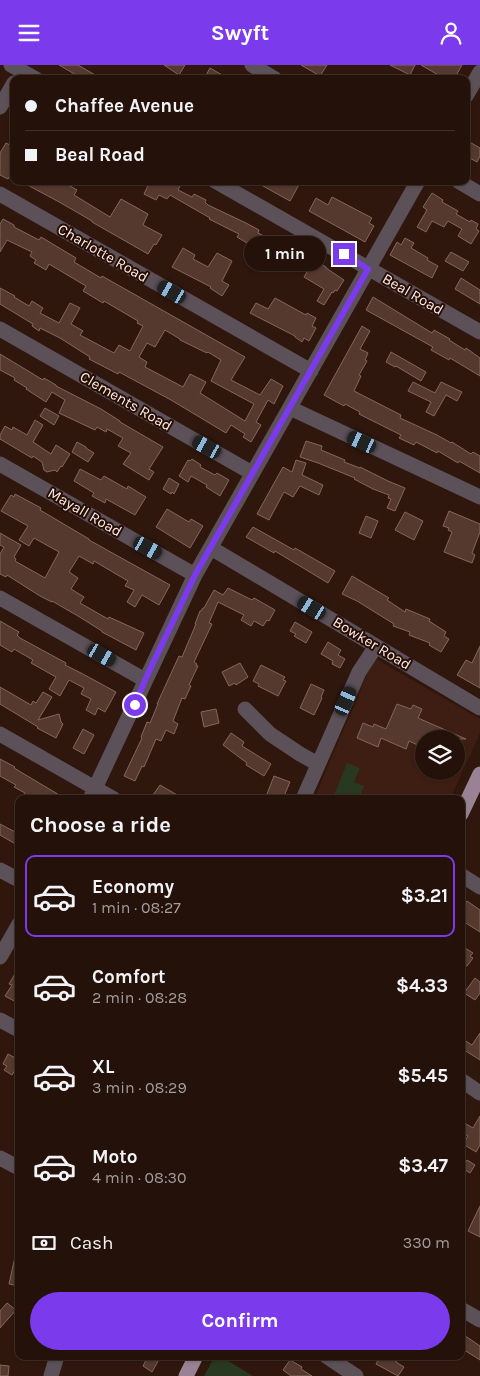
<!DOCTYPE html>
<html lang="en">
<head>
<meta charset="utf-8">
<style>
	:root { --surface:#24110a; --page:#301f18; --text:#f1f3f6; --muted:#a39d9c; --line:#41312b; --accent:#7c3aed }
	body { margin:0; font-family:Karla,sans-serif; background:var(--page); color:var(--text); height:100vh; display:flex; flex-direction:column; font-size:19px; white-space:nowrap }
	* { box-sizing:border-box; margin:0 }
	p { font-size:16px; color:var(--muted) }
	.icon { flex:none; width:28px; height:28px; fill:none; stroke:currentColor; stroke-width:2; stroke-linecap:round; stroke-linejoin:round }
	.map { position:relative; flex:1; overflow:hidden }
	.panel { position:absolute; left:15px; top:730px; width:450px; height:565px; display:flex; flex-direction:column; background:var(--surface); border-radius:10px; box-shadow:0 1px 4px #0004,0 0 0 1px var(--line) }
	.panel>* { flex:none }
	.top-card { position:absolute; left:10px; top:10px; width:460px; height:110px; border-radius:10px; box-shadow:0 1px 4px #0004,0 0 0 1px var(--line); display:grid; align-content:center; height:110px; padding:0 15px; background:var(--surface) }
	.controls { position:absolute; left:415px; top:665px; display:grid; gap:10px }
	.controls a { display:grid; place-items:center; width:50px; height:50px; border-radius:50%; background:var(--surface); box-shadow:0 1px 4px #0004,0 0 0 1px var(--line); font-size:25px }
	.end { position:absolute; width:22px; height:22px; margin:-11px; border:6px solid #7c3aed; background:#fff; box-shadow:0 0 0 2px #fff }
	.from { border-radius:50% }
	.bubble { position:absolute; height:35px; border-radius:18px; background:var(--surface); box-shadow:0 1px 4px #0004,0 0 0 1px var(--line); font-size:16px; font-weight:700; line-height:35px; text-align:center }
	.car { position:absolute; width:15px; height:30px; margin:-15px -8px; border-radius:6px; box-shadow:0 0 4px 1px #0007; background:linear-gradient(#222 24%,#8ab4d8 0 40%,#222 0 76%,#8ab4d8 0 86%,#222 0) }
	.top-card b { display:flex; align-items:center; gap:18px; height:48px; font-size:19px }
	.top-card b+b { border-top:1px solid var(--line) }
	.top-card i { width:12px; height:12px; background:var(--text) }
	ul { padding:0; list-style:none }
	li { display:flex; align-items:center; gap:15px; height:82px; margin:0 10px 8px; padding:0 5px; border:2px solid transparent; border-radius:10px }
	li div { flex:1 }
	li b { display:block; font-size:19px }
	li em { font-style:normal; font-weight:700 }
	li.current { border-color:var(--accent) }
	li>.icon { width:45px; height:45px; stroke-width:1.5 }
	h2 { padding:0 15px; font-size:22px; line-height:60px }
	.pay { display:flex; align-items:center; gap:12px; height:55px; padding:0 15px; font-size:19px }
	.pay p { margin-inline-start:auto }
	.action { display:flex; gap:10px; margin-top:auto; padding:10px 15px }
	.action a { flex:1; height:58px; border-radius:30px; background:var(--accent); color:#fff; font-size:20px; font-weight:700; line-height:58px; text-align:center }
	header { display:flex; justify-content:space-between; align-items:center; height:65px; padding:0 15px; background:var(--accent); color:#fff; font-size:22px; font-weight:700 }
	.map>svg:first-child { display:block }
	.built { fill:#3e1e12; fill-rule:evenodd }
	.green { fill:#293820 }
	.building { fill:#55392f; stroke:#85665a; fill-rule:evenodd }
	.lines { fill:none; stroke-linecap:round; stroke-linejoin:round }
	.minor { stroke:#5c5159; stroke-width:15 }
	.major { stroke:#998294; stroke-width:15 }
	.route { stroke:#7c3aed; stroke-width:6 }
	.labels { text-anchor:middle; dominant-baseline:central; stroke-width:4; stroke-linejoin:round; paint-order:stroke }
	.street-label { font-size:15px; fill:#feebe5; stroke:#260e05 }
</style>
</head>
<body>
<header><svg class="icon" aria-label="menu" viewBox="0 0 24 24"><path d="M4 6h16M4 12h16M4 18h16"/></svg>Swyft<svg class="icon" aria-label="person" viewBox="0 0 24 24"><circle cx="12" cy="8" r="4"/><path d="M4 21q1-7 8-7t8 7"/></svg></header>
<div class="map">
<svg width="480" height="1311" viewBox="0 0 480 1311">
	<rect width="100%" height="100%" fill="#30170d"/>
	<path class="built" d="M374 593 480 654V668L450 734H314ZM424 674H456V706H424Z"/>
	<path class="green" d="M347 698 360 703 354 717 364 721 359 733 352 730 351 734H334L333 733Z
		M215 1291H220L253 1311H204Z"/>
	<path class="building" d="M59 0H78L102 14H83Z
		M164 0H185L179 10Z
		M301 0H327L320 11Z
		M390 0H415L410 10Z
		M421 0H462L454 14H438L440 11Z
		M210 3 229 14H204Z
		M466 75 480 83V91L477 97 466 91Z
		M6 78 14 82V105L8 114 0 110V88Z
		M20 116H61L77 125 74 130 110 152 121 134 148 149 143 160 162 170 156 180 154 179 148 189 92 157V156L61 138Z
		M150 116H172L180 121 178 125 192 132 194 129 206 135 205 137 208 140 246 158 259 165 258 168 296 187 287 202 265 188 267 184 253 177 252 178 248 176 247 178 237 172 239 169 209 154 210 153 170 130 167 134 159 130 156 135 144 129Z
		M254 116H301L290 136Z
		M432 128 443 135 442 137 458 146 456 149 470 157 471 155 478 159 476 164 479 166 471 179 458 171 462 164 448 156 444 162 432 156 426 167 417 162 427 145 423 142Z
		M332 132 372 153 369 158 374 161 365 177 309 146 316 133 328 140Z
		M3 154 14 160V162L39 175 41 172 76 193 74 197 101 213 102 211 245 292 231 315 260 330 271 314 283 321 274 339 268 335 256 357 261 360 251 377 243 372 245 369 231 360 226 368 171 335 119 307 118 309 89 294 90 292 60 273 40 263 39 266 32 261 33 259 0 239V223L15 231 14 232 29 241 32 236 43 243 40 248 59 258 70 238 80 243 71 259 83 266 80 270 114 288 119 280 130 286 143 261 137 258 138 256 104 236 103 238 83 226 86 221 49 199 46 205 34 198 36 195 30 191 32 187 7 175 0 187V159ZM165 265 180 274V275L207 288 208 287 221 295 211 316 254 339 245 356 200 328 206 317 190 309 183 322 145 302 147 297 139 292 147 278 155 282Z
		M405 173 414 178 411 183 428 193 427 195 438 201 432 213 390 190 397 177 401 180Z
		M183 183 195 190 193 194 208 202 217 188 232 196 222 216 229 220 222 231 210 223 211 222 172 202Z
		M451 187 469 197 463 206 445 196Z
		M314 195 326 202V203L344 215 337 226 335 225 333 228 332 227 324 240 317 236 324 224 304 212Z
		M461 213 480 225V239L455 224Z
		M373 232 432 268 434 265 450 274 449 275 465 285 466 283 480 293V311L450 293 449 295 431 285 433 282 366 245Z
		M275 233 306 250 307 248 316 253 312 261 316 263 309 276 304 273 302 277 295 272V271L250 248 256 238 268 244Z
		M362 261 370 266 360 284 368 288 365 295 367 296 359 310 361 311 354 326 401 350 400 353 437 370 451 378 452 377 471 389 473 387 480 391V408L459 396 458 398 438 386 437 388 416 377 414 380 399 373 401 370 359 349 360 347 345 339 344 341 324 330Z
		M391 287 426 307 421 316 396 301 395 302 386 297Z
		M0 289 43 315 44 313 56 320V321L101 344 120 356V357L163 382 149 404 154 407 149 415 123 399 131 388 118 381 123 373 107 364 106 367 97 362 95 365 59 348 65 335 52 327 46 337 26 324 27 323 14 315 15 313 0 305Z
		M413 317 435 328 441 317 462 327 457 336 446 330 434 351 426 347 431 337 408 326Z
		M45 343 59 351 54 360 40 351Z
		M35 355 43 360 33 377 51 389 56 380 70 389 62 402 61 401 57 407 55 405 47 407 44 405 42 397 33 391 32 393 0 374V370L5 361 12 365 13 362 27 370Z
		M306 376 322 381 321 385 345 395 344 397 360 403V402L388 416 405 423 395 446 387 443 391 434 388 433 389 430 373 424 354 414 355 413 318 398 300 392Z
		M77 377 86 382V383L94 388 88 397 72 387Z
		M192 394 201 400 200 402 215 410 217 408 229 415 220 431 206 422 207 420 191 411 188 417 179 411 188 395 190 396Z
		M296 395 306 398 302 410 323 420 319 430 300 421 293 432 284 427 269 455 257 449 283 402 292 407Z
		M80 404 101 415 104 411 127 424 128 421 146 432 135 450 106 434 105 438 92 431 94 428 74 416Z
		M169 413 179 419 174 429 172 427 171 429 163 424Z
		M15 429 41 443 40 445 89 474V475L170 520 159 540 142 530 135 542 127 537 134 525 125 521 128 516 94 496 93 499 79 491 69 507 78 513 71 524 84 532 80 538 108 554 109 552 144 568 136 585 102 567V566L78 551 52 536V537L40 531 7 510 6 512 0 509V489L4 482 0 480V468L21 480 14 492 16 494 15 496 45 513 59 487 34 473 29 481 19 475 28 461 1 446 11 430 14 432Z
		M167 444 189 457 191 454 203 461 190 483 156 462Z
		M449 446 480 459V467L472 488 475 490 472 498 444 487 452 467 448 465 449 463 443 461Z
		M405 447 423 456 414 475 395 465Z
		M366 451 378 456 371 473 359 468Z
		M253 462 294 485 295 483 335 506 328 518 275 486 274 488 246 472Z
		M352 511 389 533 387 535 405 547 406 544 430 554 429 556 446 567 444 571 449 574 441 587 429 580 430 578 409 570 410 567 393 561 394 559 357 536 342 529Z
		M228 523 252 535 254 533 275 545 269 556 267 555 263 561 254 556 251 561 241 555 244 550 218 537 209 558 212 559 194 597 197 599 196 601H198L189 620 191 621 185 634 182 633 173 656 178 659 174 669 166 665 161 676 156 674 144 702 142 701 135 716 124 711 142 673 141 672 147 657 150 658 158 639H157L179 591 182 592 196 559H195L200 546H201L203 543H204L214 525 223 530Z
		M0 556 19 567 17 570 20 573 66 598 65 600 81 608 116 627 105 647 98 643 95 650 86 645 91 634 81 629 84 623 69 615 60 631 49 624 56 612 31 598 33 595 14 584 12 587 0 580Z
		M295 557 312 567 306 578 294 571 296 569 290 566Z
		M328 577 341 585 338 590 345 594 340 603 332 599 333 596 321 589Z
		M480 581V623L457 610 466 595 472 598Z
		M240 598 248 612 236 620 235 618 229 621 222 607Z
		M261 600 285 612 283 615 286 616 278 631 258 621 259 619 253 616Z
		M311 619 324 625 321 632 322 633 314 650 300 643Z
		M0 622 31 640 33 636 36 638 43 627 52 632 38 655 59 649 61 657 63 659 56 673 37 663 38 662 0 639Z
		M397 639 411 644 413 640 422 644 418 653 466 674H424V683L409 676 406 684 381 673 378 682 357 673 363 658 373 662 374 659 386 664Z
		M216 644 219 658 204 662 201 647Z
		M83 664 94 670 84 689 73 683Z
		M231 668 244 677 242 681 271 699 264 711 246 700 247 698 223 680Z
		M0 694 15 702 14 703 66 734H31L24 730 25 728 14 722 16 720 0 711Z
		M274 711 290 717 284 731 280 729 278 734H265Z
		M160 720 184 734H159L153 730Z
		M0 759 19 769V781L0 770Z
		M467 836 480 845V867L461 855V844Z
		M465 883 473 888 470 891 473 893 467 901 464 900 461 903V884L463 886Z
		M19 902V931L16 937 5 931 12 920 9 919Z
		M475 913 480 917V928L475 935 464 928Z
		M480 968V995L461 983V973L472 980Z
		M8 989 19 995V1006L15 1005 12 1010 4 1005 7 1001 3 999Z
		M480 1051V1080L476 1087 463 1079 468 1071 461 1067V1056L473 1063Z
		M467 1095 475 1100 470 1108 462 1103Z
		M480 1141V1172L468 1166Z
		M15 1192H19V1221L9 1219Z
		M7 1238 16 1245 0 1263V1246Z
		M461 1268 480 1281V1295L461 1283Z
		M148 1291H161L152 1307 143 1301Z
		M380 1291H392L398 1294 396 1297 404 1302 398 1311 376 1299Z
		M290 1295 302 1302 301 1304 312 1311H291L283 1305Z
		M0 1300 9 1301 8 1311H0Z"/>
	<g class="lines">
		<path class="minor" d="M11 0 36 14
			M252 0 275 14
			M466 31 480 7
			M0 42 14 18
			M215 116 480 267
			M458 116 480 129
			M0 129 311 306
			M0 264 252 408
			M290 343 480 432
			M0 399 195 510
			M211 483 480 643
			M0 533 145 615
			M245 644 270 669 300 689 318 699
			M0 669 114 734
			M90 734 195 510 418 116
			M303 734 359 607 376 581
			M0 805 19 815
			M461 810 480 822
			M0 892 19 859
			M0 955 19 965
			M461 1015 480 1028
			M0 1093 19 1103
			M461 1244 480 1255
			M326 1291 356 1311
			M51 1311 57 1291"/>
		<path class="major" d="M461 749 480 709
			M186 1311 196 1291"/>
	</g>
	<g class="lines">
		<path class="route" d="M135 640 145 615 195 510 368 204 344 189"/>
	</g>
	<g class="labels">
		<g class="street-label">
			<text transform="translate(103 188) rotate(30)">Charlotte Road</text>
			<text transform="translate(413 229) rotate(30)">Beal Road</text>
			<text transform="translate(126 336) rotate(30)">Clements Road</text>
			<text transform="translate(85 447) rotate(30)">Mayall Road</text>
			<text transform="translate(372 578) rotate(31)">Bowker Road</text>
		</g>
	</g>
</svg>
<div class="controls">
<a><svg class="icon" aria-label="layers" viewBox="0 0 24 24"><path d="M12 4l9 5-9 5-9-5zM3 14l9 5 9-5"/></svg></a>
</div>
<i class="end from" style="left:135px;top:640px"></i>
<i class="end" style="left:344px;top:189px"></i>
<div class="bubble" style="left:244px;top:171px;width:82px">1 min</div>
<i class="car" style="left:172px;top:227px;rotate:300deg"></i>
<i class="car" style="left:362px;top:377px;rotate:295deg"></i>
<i class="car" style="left:207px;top:382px;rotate:299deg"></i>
<i class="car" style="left:148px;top:483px;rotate:119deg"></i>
<i class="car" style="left:312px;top:543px;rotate:301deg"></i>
<i class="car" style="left:102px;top:590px;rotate:120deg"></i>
<i class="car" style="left:346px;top:636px;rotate:24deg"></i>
<div class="top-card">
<b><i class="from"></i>Chaffee Avenue</b>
<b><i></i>Beal Road</b>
</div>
<section class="panel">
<h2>Choose a ride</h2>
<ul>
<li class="current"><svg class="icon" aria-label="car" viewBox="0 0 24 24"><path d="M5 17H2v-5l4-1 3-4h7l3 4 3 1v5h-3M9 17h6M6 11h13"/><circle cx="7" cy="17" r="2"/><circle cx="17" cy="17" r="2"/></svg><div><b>Economy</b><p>1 min · 08:27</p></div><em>$3.21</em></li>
<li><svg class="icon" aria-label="car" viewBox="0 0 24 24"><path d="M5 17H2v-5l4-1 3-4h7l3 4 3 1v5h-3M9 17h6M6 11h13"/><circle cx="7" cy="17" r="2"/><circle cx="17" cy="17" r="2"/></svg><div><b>Comfort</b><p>2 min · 08:28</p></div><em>$4.33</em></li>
<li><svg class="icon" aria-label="car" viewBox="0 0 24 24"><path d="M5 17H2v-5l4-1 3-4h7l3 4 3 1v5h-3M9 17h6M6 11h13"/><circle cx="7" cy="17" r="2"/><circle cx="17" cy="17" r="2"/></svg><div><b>XL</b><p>3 min · 08:29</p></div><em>$5.45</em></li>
<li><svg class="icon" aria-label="car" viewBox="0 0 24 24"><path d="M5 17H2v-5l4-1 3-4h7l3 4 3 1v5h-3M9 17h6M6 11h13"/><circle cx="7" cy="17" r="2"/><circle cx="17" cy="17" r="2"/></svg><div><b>Moto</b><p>4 min · 08:30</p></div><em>$3.47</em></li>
</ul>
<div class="pay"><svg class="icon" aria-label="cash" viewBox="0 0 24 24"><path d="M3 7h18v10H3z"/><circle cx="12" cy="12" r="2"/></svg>Cash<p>330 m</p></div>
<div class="action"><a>Confirm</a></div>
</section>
</div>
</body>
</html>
